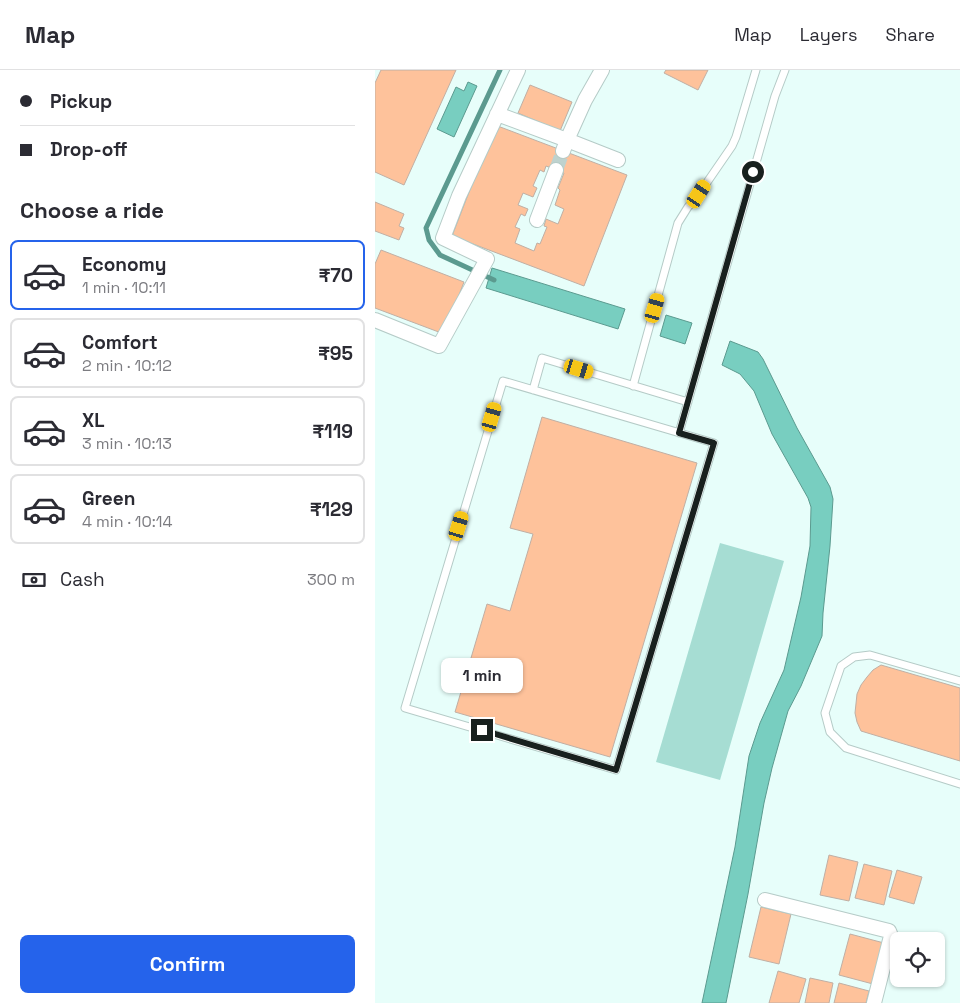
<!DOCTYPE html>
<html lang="en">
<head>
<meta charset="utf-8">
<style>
	:root { --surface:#fff; --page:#f7f7f7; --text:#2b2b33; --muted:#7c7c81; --line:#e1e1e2; --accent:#2563eb }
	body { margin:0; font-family:"Space Grotesk",sans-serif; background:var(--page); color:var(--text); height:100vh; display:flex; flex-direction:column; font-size:19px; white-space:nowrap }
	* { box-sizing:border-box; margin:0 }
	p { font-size:16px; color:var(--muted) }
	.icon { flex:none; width:28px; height:28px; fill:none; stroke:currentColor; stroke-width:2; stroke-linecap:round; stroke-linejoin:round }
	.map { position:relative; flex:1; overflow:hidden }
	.drawer { display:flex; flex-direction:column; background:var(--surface); width:375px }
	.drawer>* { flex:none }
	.hud { display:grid; align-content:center; height:110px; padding:0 20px; background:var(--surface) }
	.tools { position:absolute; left:515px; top:862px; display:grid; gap:10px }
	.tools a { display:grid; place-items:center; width:55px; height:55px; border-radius:8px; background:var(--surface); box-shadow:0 1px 4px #0004; font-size:25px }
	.end { position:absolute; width:22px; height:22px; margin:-11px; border:6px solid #18201e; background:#fff; box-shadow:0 0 0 2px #fff }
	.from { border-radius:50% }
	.bubble { position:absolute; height:35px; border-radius:8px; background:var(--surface); box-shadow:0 1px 4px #0004; font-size:16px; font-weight:800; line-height:35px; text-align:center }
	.car { position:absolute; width:15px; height:30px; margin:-15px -8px; border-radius:6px; box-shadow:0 0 4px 1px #0007; background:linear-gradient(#f5c518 24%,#345 0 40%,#f5c518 0 76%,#345 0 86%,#f5c518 0) }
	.hud b { display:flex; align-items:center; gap:18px; height:48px; font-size:19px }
	.hud b+b { border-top:1px solid var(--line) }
	.hud i { width:12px; height:12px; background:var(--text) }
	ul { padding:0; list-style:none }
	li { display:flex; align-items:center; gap:15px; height:70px; margin:0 10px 8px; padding:0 10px; border:2px solid var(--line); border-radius:8px }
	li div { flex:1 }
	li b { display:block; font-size:19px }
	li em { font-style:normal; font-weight:800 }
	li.active { border-color:var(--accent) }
	li>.icon { width:45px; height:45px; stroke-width:1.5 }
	h2 { padding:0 20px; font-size:22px; line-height:60px }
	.pay { display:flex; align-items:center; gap:12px; height:55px; padding:0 20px; font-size:19px }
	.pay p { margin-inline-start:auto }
	.cta { display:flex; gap:10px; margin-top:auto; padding:10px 20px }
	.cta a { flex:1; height:58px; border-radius:8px; background:var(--accent); color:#fff; font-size:20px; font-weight:800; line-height:58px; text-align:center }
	header { display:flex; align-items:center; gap:30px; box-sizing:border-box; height:70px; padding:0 25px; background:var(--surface); border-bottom:1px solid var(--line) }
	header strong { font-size:24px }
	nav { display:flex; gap:28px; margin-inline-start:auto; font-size:18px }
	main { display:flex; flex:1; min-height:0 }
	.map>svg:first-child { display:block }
	.green { fill:#a6ddd3 }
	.water { fill:#78cec0; stroke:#5b9a8f }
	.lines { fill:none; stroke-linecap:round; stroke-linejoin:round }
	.stream { stroke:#5b9a8f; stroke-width:5 }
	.building { fill:#fec29b; stroke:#c0afa4; fill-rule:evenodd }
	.minor-tunnel { stroke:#bed2ce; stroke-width:14; stroke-dasharray:14 7; stroke-linecap:butt }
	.service-casing { stroke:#b5cbc7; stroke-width:9 }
	.minor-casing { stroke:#b5cbc7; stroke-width:16 }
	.service { stroke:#fff; stroke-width:7 }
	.minor { stroke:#fff; stroke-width:14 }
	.route { stroke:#18201e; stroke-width:6 }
</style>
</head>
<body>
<header>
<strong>Map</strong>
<nav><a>Map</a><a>Layers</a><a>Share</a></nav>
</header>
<main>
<section class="drawer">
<div class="hud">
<b><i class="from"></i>Pickup</b>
<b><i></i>Drop-off</b>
</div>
<h2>Choose a ride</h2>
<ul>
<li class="active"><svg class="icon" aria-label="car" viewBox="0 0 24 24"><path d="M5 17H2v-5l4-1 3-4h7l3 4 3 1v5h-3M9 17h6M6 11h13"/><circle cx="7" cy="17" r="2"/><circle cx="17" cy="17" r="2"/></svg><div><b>Economy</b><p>1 min · 10:11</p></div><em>₹70</em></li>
<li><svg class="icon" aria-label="car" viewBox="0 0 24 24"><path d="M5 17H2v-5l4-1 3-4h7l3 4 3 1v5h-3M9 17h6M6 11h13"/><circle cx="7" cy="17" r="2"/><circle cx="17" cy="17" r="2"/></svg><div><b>Comfort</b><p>2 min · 10:12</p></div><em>₹95</em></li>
<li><svg class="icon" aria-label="car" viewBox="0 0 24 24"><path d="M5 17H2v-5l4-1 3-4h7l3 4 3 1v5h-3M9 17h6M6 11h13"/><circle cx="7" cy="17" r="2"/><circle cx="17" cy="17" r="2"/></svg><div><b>XL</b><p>3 min · 10:13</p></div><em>₹119</em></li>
<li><svg class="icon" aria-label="car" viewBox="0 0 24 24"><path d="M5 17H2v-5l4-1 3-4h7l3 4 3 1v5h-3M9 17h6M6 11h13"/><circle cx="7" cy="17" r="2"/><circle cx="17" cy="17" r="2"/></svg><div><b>Green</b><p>4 min · 10:14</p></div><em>₹129</em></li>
</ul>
<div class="pay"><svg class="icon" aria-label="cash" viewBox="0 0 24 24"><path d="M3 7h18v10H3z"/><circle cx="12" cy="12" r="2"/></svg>Cash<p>300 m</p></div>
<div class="cta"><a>Confirm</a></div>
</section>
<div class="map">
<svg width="585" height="933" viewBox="0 0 585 933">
	<rect width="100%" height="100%" fill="#e7fefa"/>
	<path class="green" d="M345 473 409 491 345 710 281 692Z"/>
	<path class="water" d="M93 12 102 16 79 67 62 59 81 17 89 21Z
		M117 198 250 239 243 259 111 218Z
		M291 245 317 253 310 274 285 266Z
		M355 271 383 282 388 289 422 358 455 417 458 429 455 476 448 543 447 566 426 616 413 641 397 698 389 733 373 824 351 933H327L360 777 374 686 385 653 409 600 426 527 435 476 436 437 433 428 397 364 379 321 365 304 347 295Z"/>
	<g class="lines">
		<path class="stream" d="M119 210 65 185 54 170 51 158 125 0"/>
	</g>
	<path class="building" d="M6 0H81L29 115 0 102V13Z
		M291 0H333L323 20 289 3Z
		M155 15 197 32 185 61 143 43Z
		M120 55 252 105 209 216 77 166ZM171 96 189 103 183 118 185 120 180 135 189 139 183 154 171 149 169 156 172 157 165 174 162 173 159 181 140 173 145 159 140 157 146 144 150 146 153 139 143 135 148 123 158 127 162 118 158 116 165 100 169 102Z
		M0 132 29 144 24 156 29 158 24 170 0 161Z
		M6 180 89 212 69 264 0 238V194Z
		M167 347 322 393 235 687 80 642 112 534 135 541 158 464 135 458Z
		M506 595 585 618V691L486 661 482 652 480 643 482 624 486 615 492 607 498 600Z
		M454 785 483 792 474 831 445 825Z
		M489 794 517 801 509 835 480 828Z
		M522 800 547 807 539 834 514 827Z
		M386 837 416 844 404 894 374 887Z
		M475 864 509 873 498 914 464 905Z
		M403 901 431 909 424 933H394Z
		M435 908 458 913 454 933H430Z
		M464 913 494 921 491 933H459Z"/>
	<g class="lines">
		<path class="minor-tunnel" d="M181 100 188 81"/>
		<defs>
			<path id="service" d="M128 311 339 373 241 700 30 638Z
				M258 316 303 153 313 137 324 124 357 76 361 67 381 0
				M158 320 167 288 313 332
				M304 363 400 26 410 0
				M585 611 495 585 479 587 466 596 450 643 455 662 471 678 585 714"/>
			<path id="minor" d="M227 0 210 30 192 70 243 90
				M122 44 192 70 188 81
				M162 150 181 100
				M0 250 64 276 112 189 68 168 84 126 143 0
				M390 830 514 861 516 866 499 933"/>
		</defs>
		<use href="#service" class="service-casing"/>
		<use href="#minor" class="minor-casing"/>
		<use href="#service" class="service"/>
		<use href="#minor" class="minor"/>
	</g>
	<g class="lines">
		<path class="route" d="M107 660 241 700 339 373 304 363 378 102"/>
	</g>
</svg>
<div class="tools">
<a><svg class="icon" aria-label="locate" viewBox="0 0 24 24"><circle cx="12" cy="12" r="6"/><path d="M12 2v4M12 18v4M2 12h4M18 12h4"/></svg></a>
</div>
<i class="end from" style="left:378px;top:102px"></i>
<i class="end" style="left:107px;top:660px"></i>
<div class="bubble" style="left:66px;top:588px;width:82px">1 min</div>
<i class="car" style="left:324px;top:124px;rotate:33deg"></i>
<i class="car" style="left:280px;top:238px;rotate:16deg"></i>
<i class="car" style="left:204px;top:299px;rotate:107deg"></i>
<i class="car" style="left:117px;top:347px;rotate:16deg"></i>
<i class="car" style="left:84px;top:456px;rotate:17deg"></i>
</div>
</main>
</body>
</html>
